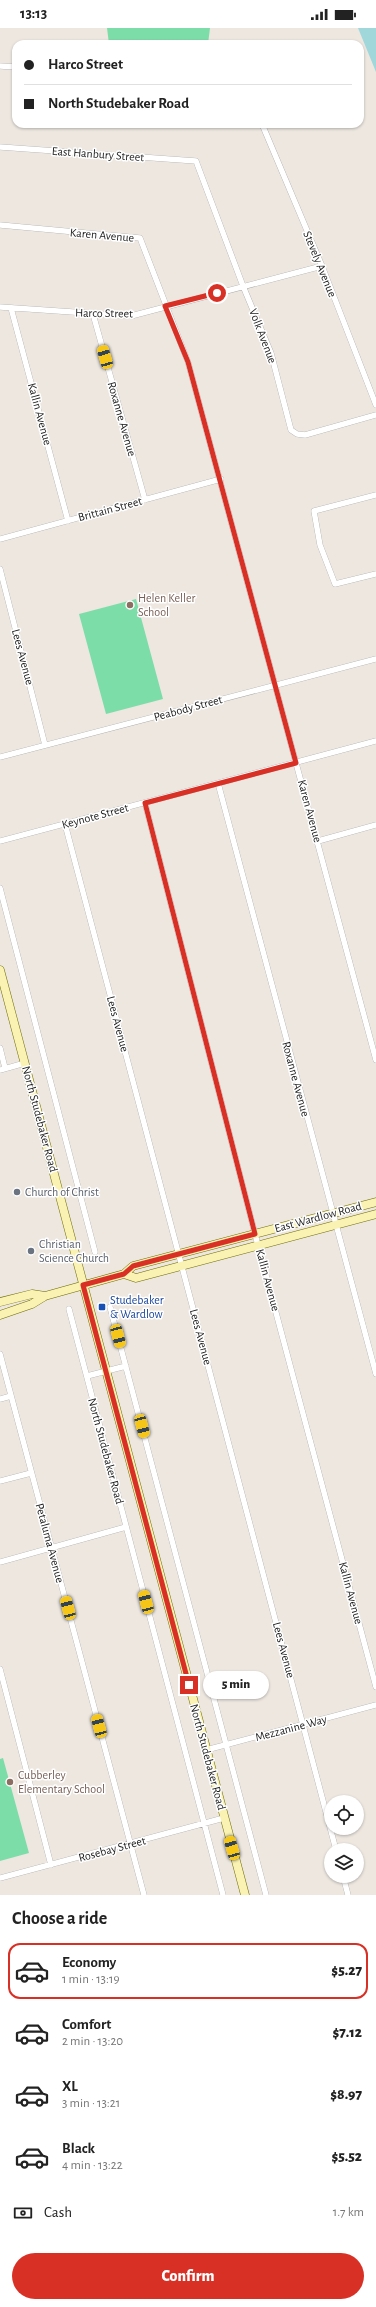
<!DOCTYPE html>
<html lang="en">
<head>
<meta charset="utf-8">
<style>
	:root { --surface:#fff; --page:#f6f6f6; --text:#222; --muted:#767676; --line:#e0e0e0; --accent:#d93025 }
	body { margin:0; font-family:"Alegreya Sans",sans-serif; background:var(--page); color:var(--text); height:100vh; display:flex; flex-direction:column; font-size:15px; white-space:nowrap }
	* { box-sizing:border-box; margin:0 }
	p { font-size:13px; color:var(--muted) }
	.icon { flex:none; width:22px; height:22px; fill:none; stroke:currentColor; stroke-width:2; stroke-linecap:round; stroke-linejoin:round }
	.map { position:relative; height:1867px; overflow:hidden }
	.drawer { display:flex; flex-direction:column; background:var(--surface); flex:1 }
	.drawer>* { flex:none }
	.guide { position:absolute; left:12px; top:12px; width:352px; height:88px; border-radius:12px; box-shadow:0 1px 3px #0004; display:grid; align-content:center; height:88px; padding:0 12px; background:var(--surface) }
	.tools { position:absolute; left:324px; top:1767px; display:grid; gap:8px }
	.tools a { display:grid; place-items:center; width:40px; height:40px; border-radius:50%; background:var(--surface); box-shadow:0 1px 3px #0004; font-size:20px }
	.end { position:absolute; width:18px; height:18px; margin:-9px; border:5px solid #d93025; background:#fff; box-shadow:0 0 0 2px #fff }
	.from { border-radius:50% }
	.bubble { position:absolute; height:28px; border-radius:14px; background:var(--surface); box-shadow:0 1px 3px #0004; font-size:13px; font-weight:800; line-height:28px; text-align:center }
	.car { position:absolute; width:12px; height:24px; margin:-12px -6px; border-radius:5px; box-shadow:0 0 3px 1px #0007; background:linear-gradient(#f5c518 24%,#345 0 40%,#f5c518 0 76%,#345 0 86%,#f5c518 0) }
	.guide b { display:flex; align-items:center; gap:14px; height:38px; font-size:15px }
	.guide b+b { border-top:1px solid var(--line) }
	.guide i { width:10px; height:10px; background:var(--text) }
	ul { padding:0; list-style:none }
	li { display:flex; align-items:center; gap:12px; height:56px; margin:0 8px 6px; padding:0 4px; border:2px solid transparent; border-radius:12px }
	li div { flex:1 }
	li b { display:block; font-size:15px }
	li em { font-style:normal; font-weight:800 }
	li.selected { border-color:var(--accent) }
	li>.icon { width:36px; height:36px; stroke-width:1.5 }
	h2 { padding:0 12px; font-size:18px; line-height:48px }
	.pay { display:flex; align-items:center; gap:10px; height:44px; padding:0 12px; font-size:15px }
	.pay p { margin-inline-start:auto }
	.primary-button { display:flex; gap:8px; margin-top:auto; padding:8px 12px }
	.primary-button a { flex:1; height:46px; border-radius:24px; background:var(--accent); color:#fff; font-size:16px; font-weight:800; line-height:46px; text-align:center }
	.status { display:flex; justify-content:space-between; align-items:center; height:28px; padding:0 20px; background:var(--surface); direction:ltr }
	.status svg { height:11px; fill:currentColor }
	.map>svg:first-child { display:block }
	.pitch { fill:#7ddda9 }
	.water { fill:#a0d7db }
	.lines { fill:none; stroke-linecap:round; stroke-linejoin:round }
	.minor-casing { stroke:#a2a2a2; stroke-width:6 }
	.secondary-casing { stroke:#706b04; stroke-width:9 }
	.minor { stroke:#fff; stroke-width:5.5 }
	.secondary { stroke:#f9f2b2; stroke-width:8 }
	.route { stroke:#d93025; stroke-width:5 }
	.education-dot { fill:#8d6e63; stroke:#fff; stroke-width:1.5 }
	.worship-dot { fill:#6b7280; stroke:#fff; stroke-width:1.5 }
	.transit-dot { fill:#1a4fb4; stroke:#fff; stroke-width:1.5 }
	.labels { text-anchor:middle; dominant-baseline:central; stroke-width:3; stroke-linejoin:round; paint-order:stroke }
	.street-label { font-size:12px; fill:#1b1b1b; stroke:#fff }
	.education-label { font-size:12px; fill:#785e54; stroke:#fff; text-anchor:start }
	.worship-label { font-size:12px; fill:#5b616d; stroke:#fff; text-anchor:start }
	.transit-label { font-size:12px; fill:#164399; stroke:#fff; text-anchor:start }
</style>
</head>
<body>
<div class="status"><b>13:13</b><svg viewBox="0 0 49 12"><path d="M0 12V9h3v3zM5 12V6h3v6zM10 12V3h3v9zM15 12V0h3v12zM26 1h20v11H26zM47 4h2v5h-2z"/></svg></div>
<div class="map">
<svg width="376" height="1867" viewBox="0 0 376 1867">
	<rect width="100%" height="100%" fill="#ede7e0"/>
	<path class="pitch" d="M107 0H210L208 16H109Z
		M136 571 163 671 106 686 79 586Z
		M3 1730 29 1825 0 1833V1731Z"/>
	<path class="water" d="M358 0H376V44Z"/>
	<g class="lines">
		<defs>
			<path id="minor" d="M0 38 16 39
				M262 96 322 238 376 377
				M0 119 196 133 243 258 271 325 291 402 297 406 305 407 376 387
				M0 197 140 210 188 334 376 1032
				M0 279 131 288 322 238
				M11 280 68 493
				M93 286 145 472
				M376 467 314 483 320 517 335 556 376 546
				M0 511 221 451
				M0 541 45 717
				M0 729 376 631
				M218 755 376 1346
				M145 775 255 1206 376 1659
				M65 796 336 1822
				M0 813 376 713
				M318 813 376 797
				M0 860 95 1224
				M0 1020 5 1040
				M0 1042 25 1035
				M110 1279 266 1867
				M69 1281 223 1867
				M0 1326 144 1867
				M87 1348 126 1338
				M0 1371 11 1368
				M0 1453 31 1445
				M0 1534 126 1499
				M0 1641 51 1837
				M206 1722 376 1677
				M343 1848 348 1867
				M0 1850 224 1790"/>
			<path id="secondary" d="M0 942 245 1867
				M124 1246 136 1250 376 1186
				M0 1274 32 1266 45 1268
				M0 1287 32 1276 45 1268 124 1246 133 1238 376 1174"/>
		</defs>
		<use href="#minor" class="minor-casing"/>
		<use href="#secondary" class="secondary-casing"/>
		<use href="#minor" class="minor"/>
		<use href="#secondary" class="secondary"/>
	</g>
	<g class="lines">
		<path class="route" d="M189 1657 83 1257 124 1246 133 1238 255 1206 145 775 296 735 188 334 165 278 217 265"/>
	</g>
	<g class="education-dot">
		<circle cx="130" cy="577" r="4"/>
		<circle cx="10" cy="1754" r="4"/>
	</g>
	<g class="worship-dot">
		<circle cx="17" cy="1164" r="4"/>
		<circle cx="31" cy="1223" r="4"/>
	</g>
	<rect class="transit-dot" x="98" y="1275" width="8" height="8" rx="2"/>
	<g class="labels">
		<g class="street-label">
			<text transform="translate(98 126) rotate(4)">East Hanbury Street</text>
			<text transform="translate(102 207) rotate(5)">Karen Avenue</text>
			<text transform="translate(320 236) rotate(68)">Stevely Avenue</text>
			<text transform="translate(104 285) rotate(1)">Harco Street</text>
			<text transform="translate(263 308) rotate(69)">Volk Avenue</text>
			<text transform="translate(40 386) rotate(75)">Kallin Avenue</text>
			<text transform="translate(122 391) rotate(74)">Roxanne Avenue</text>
			<text transform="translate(110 481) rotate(-15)">Brittain Street</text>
			<text transform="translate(23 629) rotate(75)">Lees Avenue</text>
			<text transform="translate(188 680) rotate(-15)">Peabody Street</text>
			<text transform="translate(310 783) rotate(75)">Karen Avenue</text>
			<text transform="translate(95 788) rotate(-15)">Keynote Street</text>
			<text transform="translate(118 996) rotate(75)">Lees Avenue</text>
			<text transform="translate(296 1051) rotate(75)">Roxanne Avenue</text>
			<text transform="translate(40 1091) rotate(75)">North Studebaker Road</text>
			<text transform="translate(318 1189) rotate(-15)">East Wardlow Road</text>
			<text transform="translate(268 1252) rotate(75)">Kallin Avenue</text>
			<text transform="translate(201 1309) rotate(75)">Lees Avenue</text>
			<text transform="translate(106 1423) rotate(75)">North Studebaker Road</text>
			<text transform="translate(50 1515) rotate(75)">Petaluma Avenue</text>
			<text transform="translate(351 1565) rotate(75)">Kallin Avenue</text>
			<text transform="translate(284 1622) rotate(75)">Lees Avenue</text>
			<text transform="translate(291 1700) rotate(-15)">Mezzanine Way</text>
			<text transform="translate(208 1729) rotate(75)">North Studebaker Road</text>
			<text transform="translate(112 1821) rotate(-15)">Rosebay Street</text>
		</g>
		<g class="education-label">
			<text x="138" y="570">Helen Keller<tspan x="138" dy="14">School</tspan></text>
			<text x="18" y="1747">Cubberley<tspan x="18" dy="14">Elementary School</tspan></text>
		</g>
		<g class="worship-label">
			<text x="25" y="1164">Church of Christ</text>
			<text x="39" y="1216">Christian<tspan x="39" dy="14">Science Church</tspan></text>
		</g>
		<g class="transit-label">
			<text x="110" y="1272">Studebaker<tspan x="110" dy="14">&amp; Wardlow</tspan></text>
		</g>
	</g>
</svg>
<div class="tools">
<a><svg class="icon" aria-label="locate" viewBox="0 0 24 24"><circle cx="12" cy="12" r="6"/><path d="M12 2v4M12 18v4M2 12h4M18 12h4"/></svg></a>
<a><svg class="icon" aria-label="layers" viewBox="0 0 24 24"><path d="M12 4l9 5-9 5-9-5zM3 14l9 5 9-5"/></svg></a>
</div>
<i class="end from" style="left:217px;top:265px"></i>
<i class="end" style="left:189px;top:1657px"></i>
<div class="bubble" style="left:203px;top:1643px;width:66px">5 min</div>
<i class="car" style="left:105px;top:329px;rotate:344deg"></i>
<i class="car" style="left:118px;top:1308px;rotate:165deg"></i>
<i class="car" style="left:142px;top:1398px;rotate:165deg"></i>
<i class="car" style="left:146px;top:1574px;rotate:345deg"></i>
<i class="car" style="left:68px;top:1580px;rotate:345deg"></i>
<i class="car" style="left:99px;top:1698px;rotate:345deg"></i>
<i class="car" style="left:232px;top:1820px;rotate:344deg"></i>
<div class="guide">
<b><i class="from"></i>Harco Street</b>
<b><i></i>North Studebaker Road</b>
</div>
</div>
<section class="drawer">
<h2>Choose a ride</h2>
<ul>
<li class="selected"><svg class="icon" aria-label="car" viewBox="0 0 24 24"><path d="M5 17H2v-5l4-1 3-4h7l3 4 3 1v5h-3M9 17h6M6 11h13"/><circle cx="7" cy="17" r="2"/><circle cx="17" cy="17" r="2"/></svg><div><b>Economy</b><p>1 min · 13:19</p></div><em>$5.27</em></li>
<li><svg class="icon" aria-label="car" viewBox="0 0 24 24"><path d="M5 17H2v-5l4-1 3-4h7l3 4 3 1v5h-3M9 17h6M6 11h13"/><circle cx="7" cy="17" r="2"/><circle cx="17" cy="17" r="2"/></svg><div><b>Comfort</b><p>2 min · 13:20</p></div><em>$7.12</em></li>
<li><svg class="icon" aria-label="car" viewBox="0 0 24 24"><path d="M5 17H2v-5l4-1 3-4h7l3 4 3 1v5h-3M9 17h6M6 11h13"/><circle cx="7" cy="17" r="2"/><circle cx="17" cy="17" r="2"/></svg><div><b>XL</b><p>3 min · 13:21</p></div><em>$8.97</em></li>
<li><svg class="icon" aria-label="car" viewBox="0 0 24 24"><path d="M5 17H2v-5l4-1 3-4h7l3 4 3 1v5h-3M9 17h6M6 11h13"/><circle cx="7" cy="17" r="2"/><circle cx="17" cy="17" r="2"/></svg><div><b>Black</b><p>4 min · 13:22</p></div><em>$5.52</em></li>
</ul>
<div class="pay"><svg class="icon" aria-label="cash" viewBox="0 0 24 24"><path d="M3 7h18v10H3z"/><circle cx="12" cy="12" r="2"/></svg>Cash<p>1.7 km</p></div>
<div class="primary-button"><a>Confirm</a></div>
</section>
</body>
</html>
